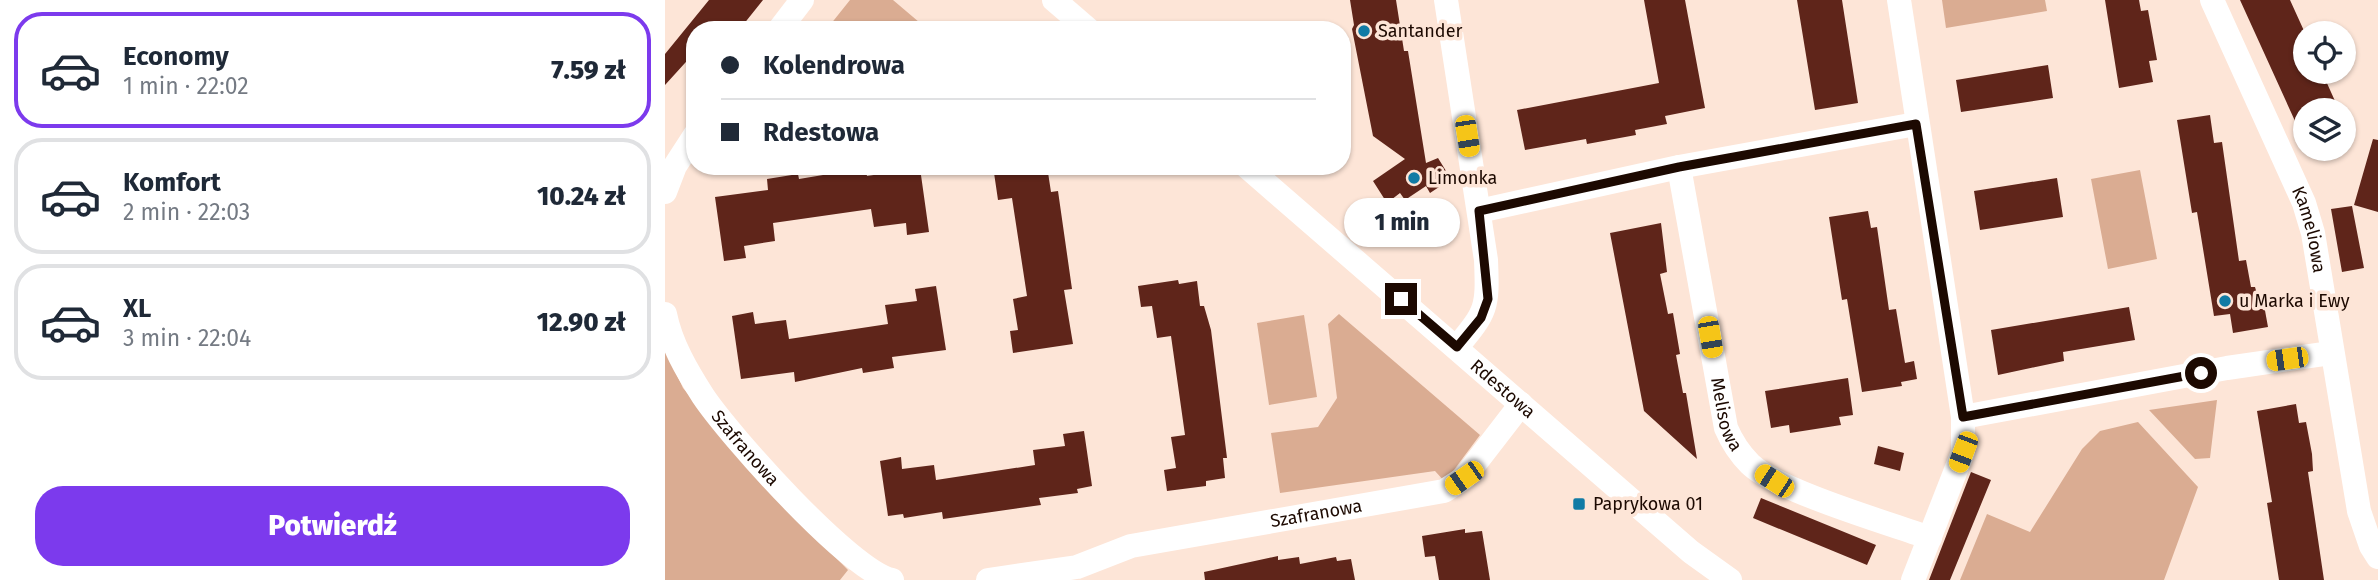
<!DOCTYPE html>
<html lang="pl">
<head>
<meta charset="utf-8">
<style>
	:root { --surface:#fff; --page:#f6f6f7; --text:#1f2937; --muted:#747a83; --line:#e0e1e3; --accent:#7c3aed }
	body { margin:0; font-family:"Fira Sans",sans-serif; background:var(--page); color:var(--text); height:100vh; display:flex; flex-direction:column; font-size:26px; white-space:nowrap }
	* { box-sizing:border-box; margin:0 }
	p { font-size:23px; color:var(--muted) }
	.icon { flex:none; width:38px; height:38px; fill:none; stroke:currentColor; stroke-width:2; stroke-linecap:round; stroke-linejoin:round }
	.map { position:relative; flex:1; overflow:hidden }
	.sheet { display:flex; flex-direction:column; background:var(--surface); width:665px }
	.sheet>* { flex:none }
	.top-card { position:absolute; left:21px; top:21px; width:665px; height:154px; border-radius:28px; box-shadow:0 2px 5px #0004; display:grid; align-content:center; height:154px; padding:0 35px; background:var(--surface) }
	.tools { position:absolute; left:1628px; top:21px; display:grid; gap:14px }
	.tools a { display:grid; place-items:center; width:63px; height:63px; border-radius:50%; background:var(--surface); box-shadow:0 2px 5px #0004; font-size:35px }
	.end { position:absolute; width:32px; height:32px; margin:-16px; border:9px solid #1c0901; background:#fff; box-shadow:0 0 0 4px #fff }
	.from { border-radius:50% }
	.bubble { position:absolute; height:49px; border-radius:24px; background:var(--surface); box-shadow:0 2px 5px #0004; font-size:23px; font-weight:800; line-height:49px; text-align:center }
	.car { position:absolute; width:21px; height:42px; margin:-21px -10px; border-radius:9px; box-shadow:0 0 5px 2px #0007; background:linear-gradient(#f5c518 24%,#345 0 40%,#f5c518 0 76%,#345 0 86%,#f5c518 0) }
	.top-card b { display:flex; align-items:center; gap:24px; height:66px; font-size:26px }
	.top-card b+b { border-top:2px solid var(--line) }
	.top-card i { width:18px; height:18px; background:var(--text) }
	ul { padding:12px 0 0; list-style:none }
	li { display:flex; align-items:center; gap:21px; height:116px; margin:0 14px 10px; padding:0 21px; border:4px solid var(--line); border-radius:28px }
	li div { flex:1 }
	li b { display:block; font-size:26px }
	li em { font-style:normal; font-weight:800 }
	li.active { border-color:var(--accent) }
	li>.icon { width:63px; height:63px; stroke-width:1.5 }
	.button { display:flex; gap:14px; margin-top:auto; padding:14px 35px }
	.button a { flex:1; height:80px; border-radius:28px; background:var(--accent); color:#fff; font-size:28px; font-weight:800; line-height:80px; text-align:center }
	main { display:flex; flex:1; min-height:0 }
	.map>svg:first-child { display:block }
	.green { fill:#daac92 }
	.building { fill:#5f251a }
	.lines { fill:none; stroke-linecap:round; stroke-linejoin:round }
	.minor { stroke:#fff; stroke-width:24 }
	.route { stroke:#1c0901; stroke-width:9 }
	.poi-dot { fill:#117ba5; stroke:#fde5d7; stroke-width:2.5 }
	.labels { text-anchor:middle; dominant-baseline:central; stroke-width:7; stroke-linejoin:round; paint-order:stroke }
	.poi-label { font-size:18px; fill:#1c0901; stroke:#fde5d7; text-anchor:start }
	.street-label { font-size:18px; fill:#1c0901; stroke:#fde5d7 }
</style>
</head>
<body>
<main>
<section class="sheet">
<ul>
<li class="active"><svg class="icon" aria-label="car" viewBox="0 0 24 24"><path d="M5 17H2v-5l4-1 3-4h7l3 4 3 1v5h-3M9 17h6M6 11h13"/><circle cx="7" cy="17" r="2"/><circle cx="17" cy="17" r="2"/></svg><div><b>Economy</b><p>1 min · 22:02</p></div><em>7.59 zł</em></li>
<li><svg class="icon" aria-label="car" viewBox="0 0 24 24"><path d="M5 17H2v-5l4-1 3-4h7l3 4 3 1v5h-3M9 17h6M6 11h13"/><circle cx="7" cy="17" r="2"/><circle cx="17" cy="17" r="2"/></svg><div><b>Komfort</b><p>2 min · 22:03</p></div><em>10.24 zł</em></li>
<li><svg class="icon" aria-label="car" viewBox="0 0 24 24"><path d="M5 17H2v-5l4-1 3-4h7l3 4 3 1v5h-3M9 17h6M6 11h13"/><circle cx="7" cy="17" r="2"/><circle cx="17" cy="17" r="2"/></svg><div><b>XL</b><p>3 min · 22:04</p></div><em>12.90 zł</em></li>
</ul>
<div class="button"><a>Potwierdź</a></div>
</section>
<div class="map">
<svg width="1713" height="580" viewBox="0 0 1713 580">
	<rect width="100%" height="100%" fill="#fde5d7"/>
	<path class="green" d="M185 0H228L261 28 161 30Z
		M1277 0H1380L1382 11 1281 28Z
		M1475 170 1492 259 1443 269 1426 179Z
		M674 314 815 435 780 482 770 471 615 493 606 433 653 427 672 398 663 324Z
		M639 315 652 397 604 405 592 323Z
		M0 349 18 388 99 485 183 570 175 580H0Z
		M1552 400 1545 458 1530 459 1484 410Z
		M1473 422 1533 487 1499 580H1295L1322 514 1365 532 1417 449 1435 431Z"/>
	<path class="building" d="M44 0H98L74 30H30V52L0 85V54Z
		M685 0H731L739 51H743L761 163 773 158 786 179 765 193 761 186 740 200 735 193 722 203 708 181 740 159 708 136 687 29 689 25Z
		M979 0H1020L1040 108 1000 116 1002 124 970 130 971 135 922 144 921 139 860 150 852 110 994 83Z
		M1132 0H1177L1193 103 1150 110Z
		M1440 0H1474L1476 11 1483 10 1492 60 1484 61 1488 82 1454 88Z
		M1575 0H1625L1640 33V72H1657L1674 110H1640V143Z
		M1383 65 1388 98 1296 112 1291 80Z
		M1545 115 1549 143 1557 142 1574 261 1581 260 1586 287H1590L1592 294H1597L1603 327 1568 333 1565 314 1549 316 1532 212 1527 213 1512 120Z
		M1708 139 1713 140V212L1689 205Z
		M200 166 202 176 255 168 264 232 242 235 241 223 209 227 206 209 108 223 110 241 79 246 81 258 59 261 50 197 103 190 102 179 133 174 134 179 170 173 169 169Z
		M328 166H382L386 192 393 191 407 289 399 290 408 344 348 353 345 331 353 330 348 299 362 296 347 198 333 200Z
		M1392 178 1398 217 1315 230 1309 191Z
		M1687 206 1699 268 1677 272 1666 209Z
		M1203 211 1206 228 1212 227 1224 310 1231 309 1240 363 1249 361 1252 379 1236 382 1237 386 1197 392 1182 299 1177 300 1164 217Z
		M996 223 1002 272 995 274 1003 314 1008 313 1015 354 1011 355 1018 393H1021L1032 459 979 411 945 233Z
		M513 280 514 284 532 281 535 306H539L546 330 562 458H558L560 478 541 481V486L502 491 499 470 511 468 506 437 520 435 506 336 492 338 487 306 476 307 473 286Z
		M271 286 281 350 227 357 229 368 198 373 197 368 130 382 129 372 76 379 67 316 88 312 90 324 121 320 124 339 223 324 220 305 252 301 250 289Z
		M1464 307 1470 340 1398 352 1399 361 1333 375 1326 330Z
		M1183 378 1188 415 1174 417 1176 425 1125 433 1124 425 1106 428 1100 391Z
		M1631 404 1634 423 1641 422 1647 454 1648 471 1643 472 1659 580H1614L1602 503 1607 502 1592 411Z
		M419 431 427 486 412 489 413 493 374 498 376 505 278 519 277 512 239 518 238 514 223 516 215 461 236 457 237 469 269 465 271 480 370 465 368 450 400 446 398 434Z
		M1213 446 1239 453 1235 471 1209 464Z
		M1306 472 1326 480 1285 580H1264Z
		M1096 498 1211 545 1202 565 1088 518Z
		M800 529V533L817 531 825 580H774L770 556 760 557 757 536Z
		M613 556V560L634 557 635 564 671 557 672 561 686 559 690 580H540L539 572Z"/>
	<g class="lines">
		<g class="minor">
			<path d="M389 0 424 30"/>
			<path d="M781 0 821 260C823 308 822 311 792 347"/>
			<path d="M1234 0 1298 417V452L1248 580"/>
			<path id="s1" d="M1547 0 1639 203 1648 233 1694 511 1706 546 1713 557"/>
			<path d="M114 30 137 0"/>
			<path id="s2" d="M581 166 1026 552 1065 580"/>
			<path id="s3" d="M1014 167 1061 428C1067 442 1074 453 1085 464 1113 491 1223 523 1265 538"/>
			<path d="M0 192 10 166 30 135"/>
			<path d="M814 211 1014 167 1251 124"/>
			<path id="s4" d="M0 314C6 344 22 371 38 396 64 435 185 571 227 580"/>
			<path d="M1298 417 1562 368 1666 353"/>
			<path id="s5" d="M323 580 412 567 466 546 779 491 799 478 856 404"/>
		</g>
	</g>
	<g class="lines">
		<path class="route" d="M736 299 792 347 816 318 823 299 814 211 1014 167 1251 124 1298 417 1536 373"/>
	</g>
	<g class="poi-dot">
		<circle cx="699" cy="31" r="7"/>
		<circle cx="749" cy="178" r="7"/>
		<circle cx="1560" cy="301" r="7"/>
		<rect x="907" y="497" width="14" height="14" rx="3.5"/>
	</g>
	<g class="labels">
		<g class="poi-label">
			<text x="713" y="31">Santander</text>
			<text x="763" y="178">Limonka</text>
			<text x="1574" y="301">u Marka i Ewy</text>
			<text x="928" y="504">Paprykowa 01</text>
		</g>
		<g class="street-label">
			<text stroke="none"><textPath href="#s1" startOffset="250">Kameliowa</textPath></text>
			<text stroke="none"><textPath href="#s2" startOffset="340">Rdestowa</textPath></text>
			<text stroke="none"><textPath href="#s3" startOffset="252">Melisowa</textPath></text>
			<text stroke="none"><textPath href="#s4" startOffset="158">Szafranowa</textPath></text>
			<text stroke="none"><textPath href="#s5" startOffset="336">Szafranowa</textPath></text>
		</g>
	</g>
</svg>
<div class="tools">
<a><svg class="icon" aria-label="locate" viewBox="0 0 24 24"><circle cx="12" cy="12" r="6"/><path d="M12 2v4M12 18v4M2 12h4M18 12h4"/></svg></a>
<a><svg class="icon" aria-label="layers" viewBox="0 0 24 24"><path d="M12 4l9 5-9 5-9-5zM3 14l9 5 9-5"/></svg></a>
</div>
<i class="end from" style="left:1536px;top:373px"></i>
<i class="end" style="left:736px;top:299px"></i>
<div class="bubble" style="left:679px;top:198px;width:116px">1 min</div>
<i class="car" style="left:802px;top:136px;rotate:171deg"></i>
<i class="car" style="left:1045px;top:337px;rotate:170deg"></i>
<i class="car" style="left:1622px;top:359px;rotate:262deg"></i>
<i class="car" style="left:1298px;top:452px;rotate:201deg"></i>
<i class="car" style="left:799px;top:478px;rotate:235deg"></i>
<i class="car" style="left:1109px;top:481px;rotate:303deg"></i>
<div class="top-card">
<b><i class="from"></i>Kolendrowa</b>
<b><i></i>Rdestowa</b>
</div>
</div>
</main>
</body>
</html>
